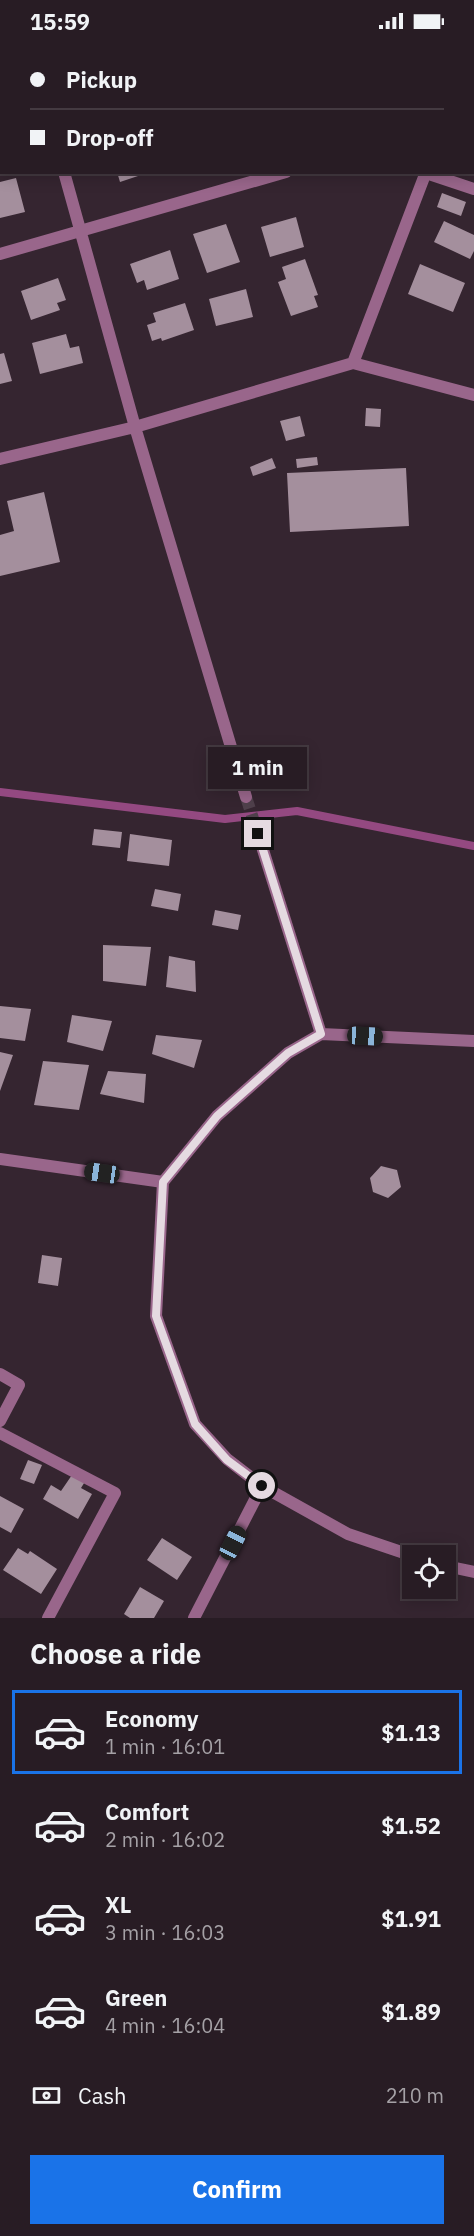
<!DOCTYPE html>
<html lang="en">
<head>
<meta charset="utf-8">
<style>
	:root { --surface:#281c24; --page:#30252c; --text:#f1f3f6; --muted:#a5a1a6; --line:#443a41; --accent:#1a73e8 }
	body { margin:0; font-family:"IBM Plex Sans",sans-serif; background:var(--page); color:var(--text); height:100vh; display:flex; flex-direction:column; font-size:22px; white-space:nowrap }
	* { box-sizing:border-box; margin:0 }
	p { font-size:20px; color:var(--muted) }
	.icon { flex:none; width:33px; height:33px; fill:none; stroke:currentColor; stroke-width:2; stroke-linecap:round; stroke-linejoin:round }
	.map { position:relative; height:1576px; overflow:hidden }
	.details { display:flex; flex-direction:column; background:var(--surface); flex:1 }
	.details>* { flex:none }
	.guide { position:absolute; left:0px; top:0px; width:474px; height:132px; box-shadow:0 3px 15px #0003,0 0 0 2px var(--line); display:grid; align-content:center; height:132px; padding:0 30px; background:var(--surface) }
	.controls { position:absolute; left:402px; top:1503px; display:grid; gap:12px }
	.controls a { display:grid; place-items:center; width:54px; height:54px; border-radius:0px; background:var(--surface); box-shadow:0 3px 15px #0003,0 0 0 2px var(--line); font-size:30px }
	.end { position:absolute; width:27px; height:27px; margin:-14px; border:8px solid #e5dae1; background:#111; box-shadow:0 0 0 3px #111 }
	.from { border-radius:50% }
	.bubble { position:absolute; height:42px; border-radius:0px; background:var(--surface); box-shadow:0 3px 15px #0003,0 0 0 2px var(--line); font-size:20px; font-weight:800; line-height:42px; text-align:center }
	.car { position:absolute; width:18px; height:36px; margin:-18px -9px; border-radius:8px; box-shadow:0 0 4px 2px #0007; background:linear-gradient(#222 24%,#8ab4d8 0 40%,#222 0 76%,#8ab4d8 0 86%,#222 0) }
	.guide b { display:flex; align-items:center; gap:21px; height:57px; font-size:22px }
	.guide b+b { border-top:2px solid var(--line) }
	.guide i { width:15px; height:15px; background:var(--text) }
	ul { padding:0; list-style:none }
	li { display:flex; align-items:center; gap:18px; height:84px; margin:0 12px 9px; padding:0 18px; border:3px solid transparent; border-radius:0px }
	li div { flex:1 }
	li b { display:block; font-size:22px }
	li em { font-style:normal; font-weight:800 }
	li.active { border-color:var(--accent) }
	li>.icon { width:54px; height:54px; stroke-width:1.5 }
	h2 { padding:0 30px; font-size:27px; line-height:72px }
	.pay { display:flex; align-items:center; gap:15px; height:66px; padding:0 30px; font-size:22px }
	.pay p { margin-inline-start:auto }
	.button { display:flex; gap:12px; margin-top:auto; padding:12px 30px }
	.button a { flex:1; height:69px; border-radius:0px; background:var(--accent); color:#fff; font-size:24px; font-weight:800; line-height:69px; text-align:center }
	.status { display:flex; justify-content:space-between; align-items:center; height:42px; padding:0 30px; background:var(--surface); direction:ltr }
	.status svg { height:16px; fill:currentColor }
	.map>svg:first-child { display:block }
	.lines { fill:none; stroke-linecap:round; stroke-linejoin:round }
	.stream { stroke:#944981; stroke-width:8 }
	.building { fill:#a48f9d }
	.minor-tunnel { stroke:#4f404b; stroke-width:12; stroke-dasharray:12 6; stroke-linecap:butt }
	.minor { stroke:#99668b; stroke-width:12 }
	.route { stroke:#e5dae1; stroke-width:8 }
</style>
</head>
<body>
<div class="status"><b>15:59</b><svg viewBox="0 0 49 12"><path d="M0 12V9h3v3zM5 12V6h3v6zM10 12V3h3v9zM15 12V0h3v12zM26 1h20v11H26zM47 4h2v5h-2z"/></svg></div>
<div class="map">
<svg width="474" height="1576" viewBox="0 0 474 1576">
	<rect width="100%" height="100%" fill="#352530"/>
	<g class="lines">
		<path class="stream" d="M0 750 225 777 297 769 474 804"/>
	</g>
	<path class="building" d="M117 130H147V131L120 140Z
		M16 136 25 170 0 176V140Z
		M442 151 466 160 461 174 437 165Z
		M296 175 304 205 270 215 261 185Z
		M444 179 474 193V209L470 217 434 200Z
		M226 182 240 220 207 231 193 192Z
		M170 208 179 237 147 248 144 238 137 241 130 222Z
		M305 217 318 253 314 254 318 265 291 274 278 240 286 237 282 225Z
		M420 222 465 241 453 270 408 252Z
		M58 236 66 258 57 261 60 268 31 278 21 249Z
		M246 247 253 275 216 284 209 257Z
		M185 261 194 288 162 299 161 296 152 299 147 283 156 280 153 271Z
		M66 292 70 306 79 304 83 321 40 332 32 301Z
		M4 311 12 339 0 342V312Z
		M366 366 381 367 380 385 365 384Z
		M300 374 305 394 286 399 280 379Z
		M317 415 318 423 297 426 296 417Z
		M272 416 276 426 253 434 250 425Z
		M406 426 409 484 290 490 287 431Z
		M44 450 60 520 0 534V493L14 489 7 459Z
		M94 787 122 790 120 806 92 803Z
		M130 792 172 798 169 824 127 819Z
		M155 847 181 852 178 869 151 864Z
		M215 868 241 873 238 888 212 883Z
		M103 903 151 905 146 944 103 939Z
		M169 914 195 919 196 950 166 945Z
		M0 964 31 967 25 999 0 996Z
		M72 973 112 979 103 1009 67 1000Z
		M156 993 202 998 194 1026 152 1012Z
		M0 1010 13 1013 0 1049Z
		M43 1019 89 1023 79 1068 34 1063Z
		M108 1029 146 1032 144 1061 100 1052Z
		M381 1124 397 1128 401 1145 388 1156 373 1150 370 1136Z
		M42 1213 62 1216 58 1244 38 1241Z
		M28 1418 42 1423 34 1442 20 1437Z
		M74 1430 86 1438 81 1446 92 1452 78 1477 43 1457 51 1443 61 1449Z
		M0 1454 24 1467 11 1491 0 1485Z
		M162 1496 192 1515 177 1538 147 1518Z
		M18 1506 28 1512 30 1509 57 1527 41 1552 3 1528Z
		M140 1545 164 1559 154 1576H130L124 1572Z"/>
	<g class="lines">
		<path class="minor-tunnel" d="M246 755 258 792"/>
		<path class="minor" d="M28 0V2
			M468 2V0
			M64 130 135 385 246 755
			M426 131 474 147
			M0 212 286 130
			M353 321 426 130
			M0 417 135 385 353 321 474 353
			M258 792 321 992
			M0 1117 163 1140
			M0 1332 19 1343 0 1379
			M0 1391 115 1451 48 1576
			M413 1514 348 1492 262 1444 227 1417 195 1382 156 1274 163 1140 217 1074 288 1011 321 992 474 999
			M446 1524 474 1530
			M194 1576 262 1444"/>
	</g>
	<g class="lines">
		<path class="route" d="M258 792 321 992 288 1011 217 1074 163 1140 156 1274 195 1382 227 1418 262 1444"/>
	</g>
</svg>
<div class="controls">
<a><svg class="icon" aria-label="locate" viewBox="0 0 24 24"><circle cx="12" cy="12" r="6"/><path d="M12 2v4M12 18v4M2 12h4M18 12h4"/></svg></a>
</div>
<i class="end from" style="left:262px;top:1444px"></i>
<i class="end" style="left:258px;top:792px"></i>
<div class="bubble" style="left:208px;top:705px;width:99px">1 min</div>
<i class="car" style="left:365px;top:994px;rotate:93deg"></i>
<i class="car" style="left:102px;top:1131px;rotate:278deg"></i>
<i class="car" style="left:233px;top:1501px;rotate:27deg"></i>
<div class="guide">
<b><i class="from"></i>Pickup</b>
<b><i></i>Drop-off</b>
</div>
</div>
<section class="details">
<h2>Choose a ride</h2>
<ul>
<li class="active"><svg class="icon" aria-label="car" viewBox="0 0 24 24"><path d="M5 17H2v-5l4-1 3-4h7l3 4 3 1v5h-3M9 17h6M6 11h13"/><circle cx="7" cy="17" r="2"/><circle cx="17" cy="17" r="2"/></svg><div><b>Economy</b><p>1 min · 16:01</p></div><em>$1.13</em></li>
<li><svg class="icon" aria-label="car" viewBox="0 0 24 24"><path d="M5 17H2v-5l4-1 3-4h7l3 4 3 1v5h-3M9 17h6M6 11h13"/><circle cx="7" cy="17" r="2"/><circle cx="17" cy="17" r="2"/></svg><div><b>Comfort</b><p>2 min · 16:02</p></div><em>$1.52</em></li>
<li><svg class="icon" aria-label="car" viewBox="0 0 24 24"><path d="M5 17H2v-5l4-1 3-4h7l3 4 3 1v5h-3M9 17h6M6 11h13"/><circle cx="7" cy="17" r="2"/><circle cx="17" cy="17" r="2"/></svg><div><b>XL</b><p>3 min · 16:03</p></div><em>$1.91</em></li>
<li><svg class="icon" aria-label="car" viewBox="0 0 24 24"><path d="M5 17H2v-5l4-1 3-4h7l3 4 3 1v5h-3M9 17h6M6 11h13"/><circle cx="7" cy="17" r="2"/><circle cx="17" cy="17" r="2"/></svg><div><b>Green</b><p>4 min · 16:04</p></div><em>$1.89</em></li>
</ul>
<div class="pay"><svg class="icon" aria-label="cash" viewBox="0 0 24 24"><path d="M3 7h18v10H3z"/><circle cx="12" cy="12" r="2"/></svg>Cash<p>210 m</p></div>
<div class="button"><a>Confirm</a></div>
</section>
</body>
</html>
